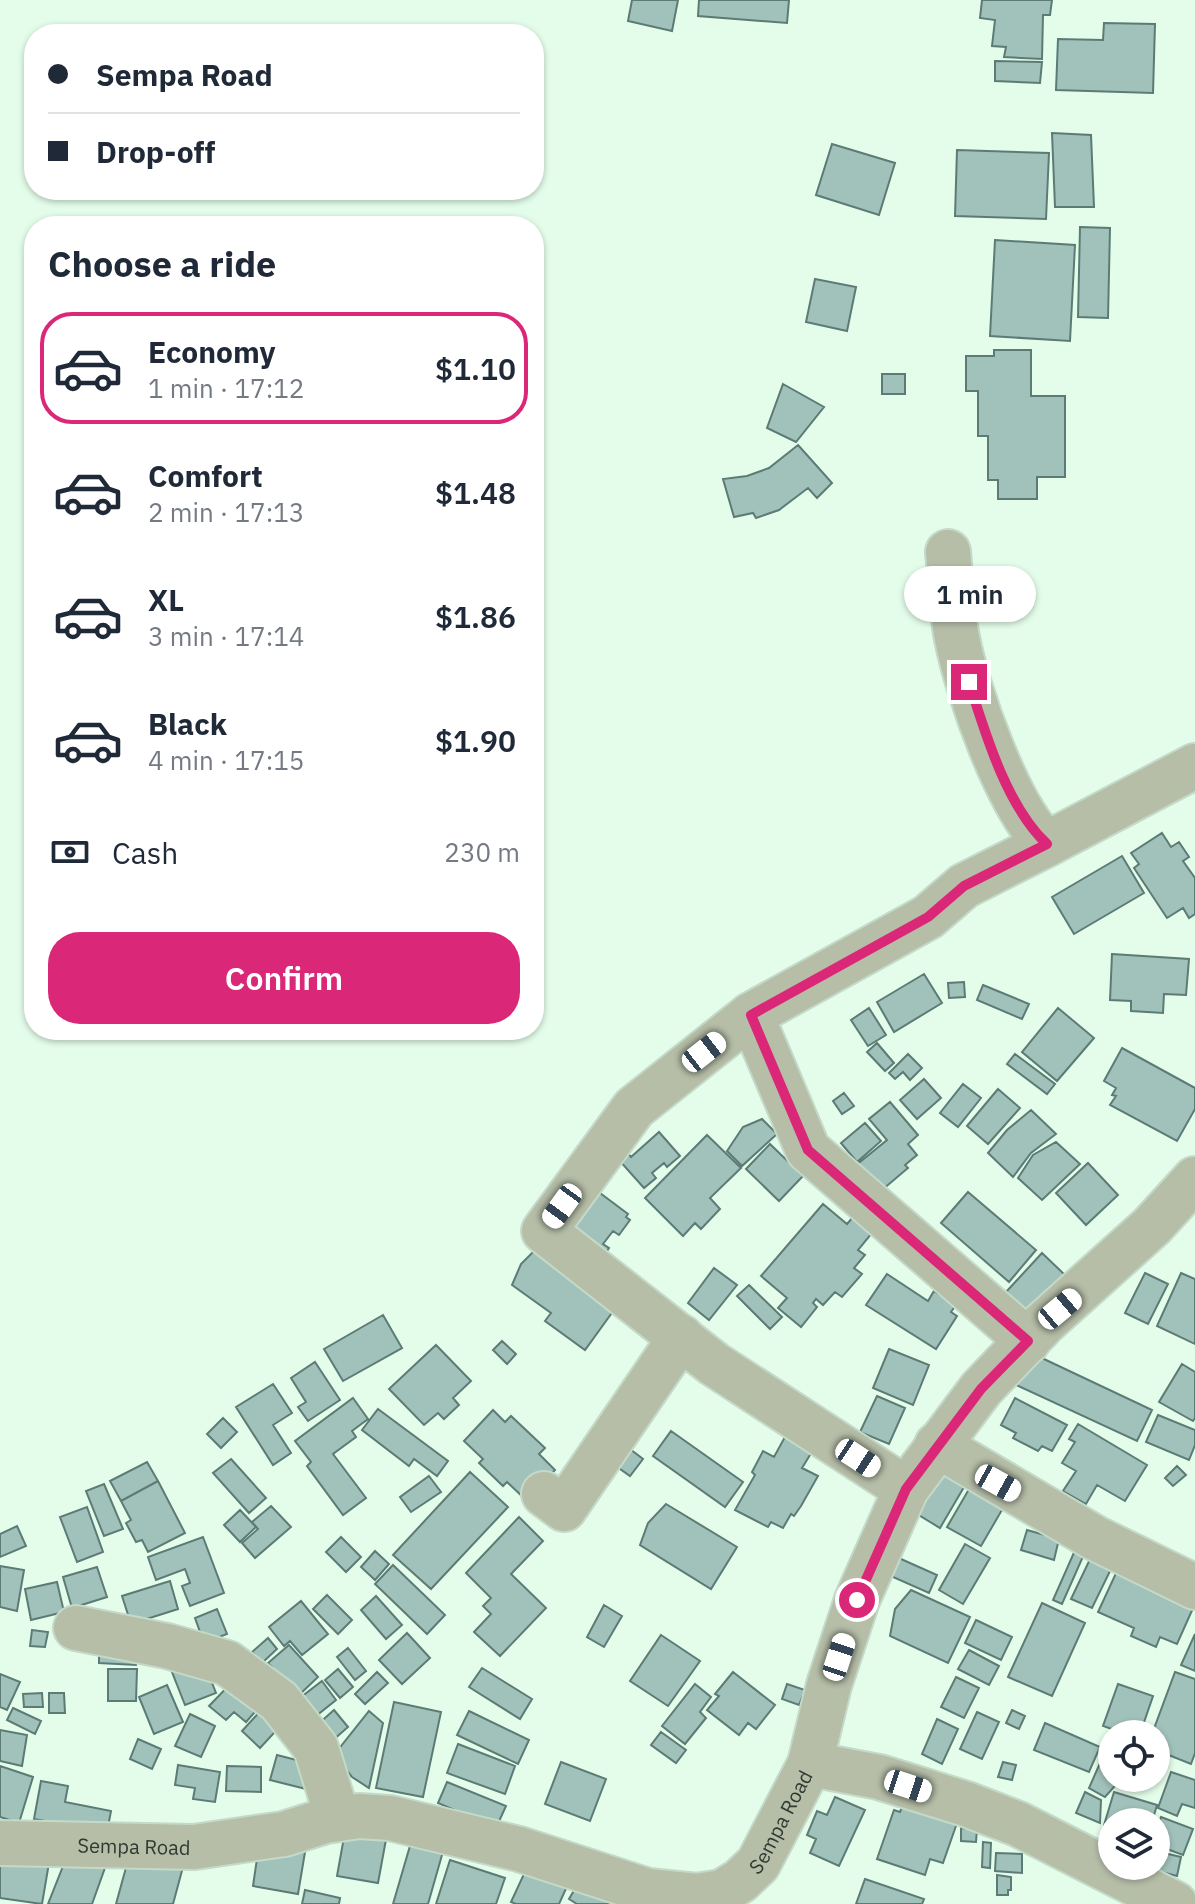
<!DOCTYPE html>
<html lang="en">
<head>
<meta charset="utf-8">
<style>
	:root { --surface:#fff; --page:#f2f2f3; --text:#1f2937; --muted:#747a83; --line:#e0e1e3; --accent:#db2777 }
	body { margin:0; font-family:"IBM Plex Sans",sans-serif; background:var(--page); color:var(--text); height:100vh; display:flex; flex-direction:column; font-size:30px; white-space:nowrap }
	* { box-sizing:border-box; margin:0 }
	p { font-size:26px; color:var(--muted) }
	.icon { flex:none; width:44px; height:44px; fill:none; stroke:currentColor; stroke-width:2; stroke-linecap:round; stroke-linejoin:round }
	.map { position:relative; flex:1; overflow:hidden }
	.panel { position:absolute; left:24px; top:216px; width:520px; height:824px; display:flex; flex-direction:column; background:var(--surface); border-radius:32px; box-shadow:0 2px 6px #0004 }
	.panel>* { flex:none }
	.hud { position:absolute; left:24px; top:24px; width:520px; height:176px; border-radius:32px; box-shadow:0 2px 6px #0004; display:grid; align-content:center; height:176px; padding:0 24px; background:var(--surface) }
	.controls { position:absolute; left:1098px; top:1720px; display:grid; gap:16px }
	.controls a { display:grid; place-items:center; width:72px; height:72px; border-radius:50%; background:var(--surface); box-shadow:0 2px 6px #0004; font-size:40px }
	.end { position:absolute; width:36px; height:36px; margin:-18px; border:10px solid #db2777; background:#fff; box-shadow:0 0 0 4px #fff }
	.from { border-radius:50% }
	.bubble { position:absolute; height:56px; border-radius:28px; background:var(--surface); box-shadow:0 2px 6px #0004; font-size:26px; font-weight:600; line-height:56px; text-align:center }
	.car { position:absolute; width:24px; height:48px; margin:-24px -12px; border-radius:10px; box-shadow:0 0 6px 2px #0007; background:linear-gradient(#fff 24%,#345 0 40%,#fff 0 76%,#345 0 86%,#fff 0) }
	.hud b { display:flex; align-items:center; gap:28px; height:76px; font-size:30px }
	.hud b+b { border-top:2px solid var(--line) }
	.hud i { width:20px; height:20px; background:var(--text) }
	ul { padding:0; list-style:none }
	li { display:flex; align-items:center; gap:24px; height:112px; margin:0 16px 12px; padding:0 8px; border:4px solid transparent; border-radius:32px }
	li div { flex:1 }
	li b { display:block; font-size:30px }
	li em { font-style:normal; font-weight:600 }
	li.active { border-color:var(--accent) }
	li>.icon { width:72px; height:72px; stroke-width:1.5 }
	h2 { padding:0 24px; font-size:36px; line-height:96px }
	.pay { display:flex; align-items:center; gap:20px; height:88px; padding:0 24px; font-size:30px }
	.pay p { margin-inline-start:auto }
	.primary-button { display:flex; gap:16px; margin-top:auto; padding:16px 24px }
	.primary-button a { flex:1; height:92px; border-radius:32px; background:var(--accent); color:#fff; font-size:32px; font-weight:600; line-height:92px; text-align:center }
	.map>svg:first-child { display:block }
	.building { fill:#a1c2bb; stroke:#5c7b75; stroke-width:2 }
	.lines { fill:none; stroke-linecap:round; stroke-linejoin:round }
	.minor-casing { stroke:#c4dac9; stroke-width:48 }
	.minor { stroke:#b6bea8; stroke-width:44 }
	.route { stroke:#db2777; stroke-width:10 }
	.labels { text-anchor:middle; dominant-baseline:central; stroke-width:6; stroke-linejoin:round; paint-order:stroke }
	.street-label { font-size:20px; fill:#303a33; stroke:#fff }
</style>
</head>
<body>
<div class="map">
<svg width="1195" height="1904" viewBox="0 0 1195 1904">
	<rect width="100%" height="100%" fill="#e4fdea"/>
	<path class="building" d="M632 0H678L672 31 628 21Z
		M699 0H789L787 23 698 16Z
		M982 0H1052L1050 15H1043L1042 59 1004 57 1006 47 992 46 995 20 980 18Z
		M1104 23 1155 24 1153 93 1056 90 1058 39 1103 40Z
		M995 61 1042 62 1040 83 995 81Z
		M1052 133 1091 135 1094 207H1055Z
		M832 144 895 163 879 215 816 195Z
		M957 150 1049 153 1046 219 955 216Z
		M1080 227 1110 228 1108 318 1078 317Z
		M995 240 1075 245 1070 341 990 336Z
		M815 279 856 287 847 331 806 322Z
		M994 350H1031V396H1065V477H1037V499H998V480H988V436H978V391H966V356H994Z
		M882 374H905V394H882Z
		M783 384 824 407 796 442 767 428Z
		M798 445 832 483 817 498 808 488 779 510 756 518 753 513 734 517 723 479 747 476 769 468Z
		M1162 833 1171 847 1179 842 1189 857 1183 861 1195 878V914L1189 918 1183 908 1167 918 1134 868 1139 864 1131 853Z
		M1122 856 1144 893 1074 934 1052 897Z
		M1112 954 1189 959 1186 995 1164 994 1163 1013 1131 1011V1001L1110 1000Z
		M924 974 942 1003 894 1032 877 1002Z
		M964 982 965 997 949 998 948 983Z
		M983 985 1029 1004 1022 1019 977 1000Z
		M869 1008 886 1035 868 1046 851 1020Z
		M1058 1008 1094 1038 1057 1081 1022 1052Z
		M877 1043 894 1063 885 1071 867 1052Z
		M1122 1048 1195 1088V1109L1177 1141 1110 1105 1116 1096 1112 1095 1116 1088 1104 1081Z
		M908 1054 922 1068 910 1080 903 1072 895 1079 889 1073Z
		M1015 1054 1055 1084 1047 1094 1007 1064Z
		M924 1079 941 1098 917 1119 900 1100Z
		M963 1084 981 1098 958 1127 940 1113Z
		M998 1089 1020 1108 988 1144 967 1126Z
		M844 1093 854 1106 842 1114 833 1101Z
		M890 1102 918 1135 908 1144 917 1155 905 1165 908 1168 882 1190 855 1166 887 1140 869 1119Z
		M1031 1110 1056 1134 1031 1153 1013 1177 988 1153 1007 1130Z
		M762 1119 777 1134 742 1166 727 1151 743 1127Z
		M865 1123 881 1141 857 1162 841 1143Z
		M659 1132 680 1156 667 1167 664 1163 652 1173 656 1178 644 1188 618 1159 627 1152 631 1157Z
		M707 1135 741 1168 710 1198 720 1209 701 1229 695 1223 683 1236 645 1198Z
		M1056 1142 1080 1164 1042 1200 1018 1178 1033 1155Z
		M770 1144 803 1176 779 1201 746 1169Z
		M1088 1163 1118 1195 1086 1225 1056 1193Z
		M596 1190 628 1214 626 1217 630 1220 619 1235 613 1231 603 1244 609 1248 600 1261 563 1234Z
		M968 1192 1036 1250 1009 1282 941 1223Z
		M823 1204 847 1224 853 1217 872 1233 858 1250 865 1255 854 1268 862 1274 842 1297 835 1292 823 1305 816 1299 813 1303 817 1307 801 1327 778 1308 787 1298 761 1276Z
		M539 1246 619 1303 585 1350 545 1321 551 1313 512 1285 521 1264Z
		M1042 1253 1066 1276 1031 1314 1006 1292Z
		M714 1268 737 1285 709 1320 688 1303Z
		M1145 1273 1168 1284 1148 1324 1125 1313Z
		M1181 1273 1195 1279V1344L1157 1326Z
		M887 1274 928 1301 934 1291 956 1305 951 1312 957 1316 936 1349 866 1305Z
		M749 1285 782 1317 770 1329 737 1296Z
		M383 1315 402 1348 343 1381 324 1349Z
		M502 1341 516 1354 507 1364 493 1350Z
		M436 1345 471 1381 453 1398 459 1405 444 1419 438 1413 424 1425 389 1389Z
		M889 1349 929 1365 913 1405 873 1388Z
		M1027 1351 1152 1410 1137 1441 1012 1383Z
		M315 1362 340 1400 308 1421 298 1407 306 1402 291 1378Z
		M1182 1364 1195 1372V1418L1193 1421 1159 1402Z
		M273 1384 292 1413 273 1425 291 1453 273 1465 236 1407Z
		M877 1396 905 1408 889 1444 860 1432Z
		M353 1398 368 1419 352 1431 356 1437 333 1454 366 1498 343 1515 307 1466 311 1462 295 1441Z
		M1015 1398 1067 1425 1052 1451 1042 1446 1038 1451 1013 1438 1016 1433 1001 1425Z
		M378 1409 448 1461 437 1476 414 1459 409 1466 362 1430Z
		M493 1410 505 1422 511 1416 545 1448 539 1454 555 1470 526 1500 507 1482 503 1486 479 1463 483 1459 464 1441Z
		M1158 1415 1195 1430V1445L1189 1460 1146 1442Z
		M223 1418 237 1432 221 1448 207 1434Z
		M1078 1424 1147 1465 1125 1501 1097 1485 1086 1504 1063 1491 1076 1471 1062 1463 1075 1442 1069 1439Z
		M671 1431 743 1482 725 1507 653 1456Z
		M786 1435 813 1450 802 1468 818 1476 801 1506 794 1516 791 1514 783 1528 771 1522 768 1527 735 1510 755 1475 752 1472 763 1451 774 1457Z
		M630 1449 643 1459 630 1476 616 1466Z
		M231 1459 266 1498 249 1513 213 1473Z
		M147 1462 158 1481 121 1501 110 1481Z
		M1177 1466 1186 1475 1173 1486 1165 1478Z
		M937 1470 964 1487 940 1528 912 1511Z
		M470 1472 508 1507 431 1589 393 1555Z
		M429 1476 441 1492 411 1512 400 1497Z
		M158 1481 185 1533 148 1552 142 1540 136 1542 126 1523 131 1520 121 1501Z
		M104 1484 123 1529 104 1536 86 1491Z
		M972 1484 1006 1503 981 1546 947 1527Z
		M666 1504 737 1547 711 1589 640 1545 648 1523Z
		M271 1506 291 1527 255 1558 242 1543 258 1529 252 1522Z
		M87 1507 103 1552 77 1562 60 1517Z
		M240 1510 256 1527 240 1542 224 1525Z
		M519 1517 543 1541 511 1574 546 1608 500 1656 474 1632 491 1614 483 1606 491 1598 466 1573Z
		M17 1526 26 1546 0 1557V1534Z
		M1027 1530 1059 1539 1054 1560 1021 1550Z
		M203 1537 224 1593 190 1606 182 1586 190 1583 185 1569 156 1580 148 1557Z
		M341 1537 361 1557 346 1572 326 1552Z
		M965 1544 990 1558 963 1604 939 1590Z
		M1076 1548 1085 1552 1062 1604 1053 1600Z
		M375 1551 389 1564 375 1580 361 1567Z
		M892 1555 937 1575 929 1593 884 1573Z
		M1091 1557 1112 1567 1092 1608 1071 1599Z
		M393 1565 445 1615 427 1634 375 1584Z
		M0 1566 24 1570 17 1611 0 1607Z
		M97 1567 107 1597 72 1608 63 1577Z
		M1117 1571 1194 1606 1177 1644 1160 1637 1156 1647 1131 1636 1134 1628 1098 1612Z
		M170 1581 178 1609 131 1624 122 1596Z
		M57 1582 64 1612 31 1620 25 1589Z
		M911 1590 970 1617 948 1663 890 1636 895 1609Z
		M327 1595 352 1620 338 1634 313 1609Z
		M376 1596 402 1625 386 1639 361 1610Z
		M301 1601 328 1634 302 1655 290 1641 284 1646 269 1627Z
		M1042 1603 1085 1623 1052 1696 1008 1677Z
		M604 1605 622 1616 604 1647 587 1637Z
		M217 1609 227 1634 204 1643 195 1618Z
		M976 1620 1012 1637 1001 1660 965 1643Z
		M32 1630 48 1632 45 1647 30 1646Z
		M407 1633 430 1658 402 1684 379 1660Z
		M1195 1634V1671L1181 1665Z
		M661 1635 700 1661 668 1706 630 1681Z
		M268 1638 277 1649 262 1663 252 1652Z
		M99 1644 137 1646 136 1665 99 1663Z
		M289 1645 318 1677 298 1696 268 1663Z
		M348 1648 366 1671 355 1680 337 1657Z
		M969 1650 999 1666 989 1685 958 1669Z
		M203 1660 216 1693 185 1705 172 1672Z
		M482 1668 532 1699 520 1719 469 1687Z
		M108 1669H137L136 1701H108Z
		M338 1669 353 1687 340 1698 325 1680Z
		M377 1672 388 1683 365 1704 355 1694Z
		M733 1672 775 1705 756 1729 748 1723 739 1735 707 1710 719 1696 715 1694Z
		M1175 1672 1195 1679V1753L1191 1764 1156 1750V1734H1152Z
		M0 1674 20 1682 7 1710 0 1707Z
		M956 1677 979 1688 964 1718 941 1707Z
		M234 1680 262 1704 246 1722 234 1712 226 1720 209 1706Z
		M322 1681 336 1700 311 1720 296 1701Z
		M695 1684 711 1697 700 1712 706 1718 685 1744 662 1726Z
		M787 1684 805 1690 799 1705 782 1699Z
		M1118 1684 1153 1696 1140 1734H1126L1103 1726Z
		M167 1685 183 1722 154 1734 139 1697Z
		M42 1693 43 1707H24L23 1694Z
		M49 1693H64L65 1713H49Z
		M394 1702 441 1712 423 1797 376 1788Z
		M265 1706 284 1722 260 1748 242 1731Z
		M13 1708 41 1721 35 1734 7 1720Z
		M334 1710 348 1727 332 1741 317 1725Z
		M1012 1710 1025 1716 1019 1729 1006 1723Z
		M369 1711 383 1723 369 1788 352 1777 334 1755Z
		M469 1711 529 1740 518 1764 457 1735Z
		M977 1712 999 1722 982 1759 960 1749Z
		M190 1714 215 1726 201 1757 175 1746Z
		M937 1719 958 1729 942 1764 922 1754Z
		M1045 1723 1100 1747 1089 1772 1034 1750Z
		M0 1730 27 1735 22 1766 0 1761Z
		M661 1732 686 1750 676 1763 651 1745Z
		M138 1739 161 1749 152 1769 130 1759Z
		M458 1744 515 1766 505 1794 447 1773Z
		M1108 1745 1112 1747V1778H1122L1105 1797 1089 1788Z
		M277 1755 312 1764 306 1789 270 1780Z
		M561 1762 606 1779 590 1821 545 1804Z
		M1003 1762 1016 1765 1012 1780 998 1777Z
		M178 1765 220 1772 215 1802 193 1799 195 1788 175 1785Z
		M0 1766 33 1777 19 1823 0 1817Z
		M227 1766 261 1767V1792L226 1791Z
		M1171 1772 1195 1780V1808L1182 1804 1177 1816 1158 1808Z
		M41 1781 68 1786 65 1802 111 1811 107 1832 34 1819Z
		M447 1782 506 1806 496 1828 438 1803Z
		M1085 1792 1101 1800 1100 1823 1076 1813Z
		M1114 1792 1157 1805 1152 1822H1112V1827L1104 1825Z
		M835 1797 865 1810 839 1866 810 1853 816 1839 807 1835 817 1811 827 1815Z
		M903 1805 957 1823 943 1863 930 1859 925 1875 877 1859 894 1810 900 1812Z
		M1161 1817 1193 1829 1183 1855 1156 1845V1830Z
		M346 1826 387 1834 378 1883 337 1876Z
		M961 1828 977 1829 976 1842 961 1841Z
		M412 1839 444 1848 428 1904H393Z
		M983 1842 991 1843 990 1868 982 1867Z
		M259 1845 305 1852 298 1894 253 1886Z
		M69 1851 106 1865 92 1904H48Z
		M1156 1851 1181 1857 1177 1876 1158 1871 1160 1864 1156 1863Z
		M130 1853 183 1867 173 1904H116Z
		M996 1853 1022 1854V1873L995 1871Z
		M50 1857 42 1904 0 1898V1858Z
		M450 1860 505 1878 496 1904H436Z
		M530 1861 570 1880 559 1904H516L511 1902Z
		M997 1875 1011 1877V1890H1008V1895H997Z
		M582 1877 615 1897 611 1904H577L569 1899Z
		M865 1879 924 1899 922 1904H856Z
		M305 1890 340 1898 339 1904H302Z"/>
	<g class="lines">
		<defs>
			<g id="minor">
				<path d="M948 552C951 581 951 610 957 638 967 691 1008 808 1047 844L1195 766"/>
				<path d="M751 1015 634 1108 544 1231 714 1364 906 1489"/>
				<path d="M1028 1341 808 1150 751 1015 928 917 964 886 1047 844"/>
				<path d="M937 1445 1095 1538 1195 1587"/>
				<path d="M544 1494 564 1509 681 1337"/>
				<path d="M76 1628 167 1646 227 1663 279 1701 316 1748 338 1819"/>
				<path d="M810 1764 879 1777 966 1804 1018 1824 1175 1904"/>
				<path id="s1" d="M0 1843 194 1847 284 1834 325 1821 359 1816 390 1818 519 1849 648 1891 697 1896 722 1892 740 1881 758 1864 810 1764 829 1685 857 1600 906 1489 981 1389 1044 1323 1152 1226 1195 1179"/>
			</g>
		</defs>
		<use href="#minor" class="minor-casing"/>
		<use href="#minor" class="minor"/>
	</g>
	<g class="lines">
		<path class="route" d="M857 1600 906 1489 981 1389 1028 1341 808 1150 751 1015 928 917 964 886 1047 844C1007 807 985 733 969 682"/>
	</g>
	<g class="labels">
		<g class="street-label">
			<text stroke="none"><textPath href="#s1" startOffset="830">Sempa Road</textPath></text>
			<text stroke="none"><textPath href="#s1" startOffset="134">Sempa Road</textPath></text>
		</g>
	</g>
</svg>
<div class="controls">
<a><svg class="icon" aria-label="locate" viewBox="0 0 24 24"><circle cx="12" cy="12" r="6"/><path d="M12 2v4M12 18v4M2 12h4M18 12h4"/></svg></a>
<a><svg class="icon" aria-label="layers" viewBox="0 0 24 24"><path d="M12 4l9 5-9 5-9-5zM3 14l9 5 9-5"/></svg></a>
</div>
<i class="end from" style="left:857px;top:1600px"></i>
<i class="end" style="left:969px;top:682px"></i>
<div class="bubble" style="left:904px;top:566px;width:132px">1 min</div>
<i class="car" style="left:704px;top:1052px;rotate:52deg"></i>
<i class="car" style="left:562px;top:1206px;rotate:216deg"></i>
<i class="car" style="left:1060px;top:1309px;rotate:50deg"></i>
<i class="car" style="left:858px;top:1458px;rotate:123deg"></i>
<i class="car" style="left:998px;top:1483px;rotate:119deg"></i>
<i class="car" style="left:839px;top:1657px;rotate:18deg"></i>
<i class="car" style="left:908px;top:1786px;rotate:108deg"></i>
<div class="hud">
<b><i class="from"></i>Sempa Road</b>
<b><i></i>Drop-off</b>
</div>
<section class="panel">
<h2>Choose a ride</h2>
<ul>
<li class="active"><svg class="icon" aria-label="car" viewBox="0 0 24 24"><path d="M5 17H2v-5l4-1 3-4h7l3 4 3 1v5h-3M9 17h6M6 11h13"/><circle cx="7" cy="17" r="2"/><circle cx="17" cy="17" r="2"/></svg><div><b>Economy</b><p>1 min · 17:12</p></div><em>$1.10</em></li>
<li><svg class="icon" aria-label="car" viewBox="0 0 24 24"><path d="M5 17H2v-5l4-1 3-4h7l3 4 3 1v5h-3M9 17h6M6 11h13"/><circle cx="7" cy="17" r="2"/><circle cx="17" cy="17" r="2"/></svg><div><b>Comfort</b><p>2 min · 17:13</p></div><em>$1.48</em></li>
<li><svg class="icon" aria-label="car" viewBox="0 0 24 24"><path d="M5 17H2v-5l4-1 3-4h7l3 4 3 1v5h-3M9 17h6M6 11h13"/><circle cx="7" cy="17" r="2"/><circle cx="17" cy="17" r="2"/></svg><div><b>XL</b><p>3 min · 17:14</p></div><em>$1.86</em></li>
<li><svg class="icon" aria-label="car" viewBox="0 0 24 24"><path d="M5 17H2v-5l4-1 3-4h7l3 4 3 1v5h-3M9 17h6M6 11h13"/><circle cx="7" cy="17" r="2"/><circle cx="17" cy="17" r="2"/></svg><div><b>Black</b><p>4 min · 17:15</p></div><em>$1.90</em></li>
</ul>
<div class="pay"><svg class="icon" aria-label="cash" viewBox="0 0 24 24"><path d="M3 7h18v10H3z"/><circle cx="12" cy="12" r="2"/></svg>Cash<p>230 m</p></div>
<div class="primary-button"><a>Confirm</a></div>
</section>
</div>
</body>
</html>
